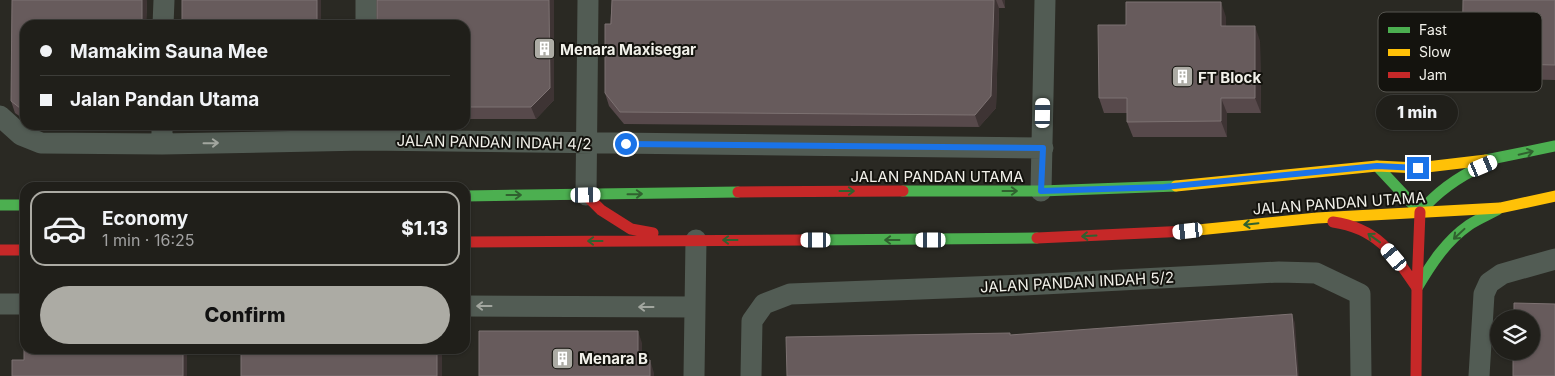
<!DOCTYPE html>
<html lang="en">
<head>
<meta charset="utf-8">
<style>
	:root { --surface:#201f1a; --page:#282723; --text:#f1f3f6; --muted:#a2a2a2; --line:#3d3d39; --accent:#acaba4 }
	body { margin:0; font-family:Inter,sans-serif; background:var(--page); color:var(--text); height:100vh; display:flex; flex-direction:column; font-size:19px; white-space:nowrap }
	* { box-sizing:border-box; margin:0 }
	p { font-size:16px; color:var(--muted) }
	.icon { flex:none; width:28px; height:28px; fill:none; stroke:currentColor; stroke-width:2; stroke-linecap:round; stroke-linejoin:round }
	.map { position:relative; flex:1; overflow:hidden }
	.drawer { position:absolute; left:20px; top:182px; width:450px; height:172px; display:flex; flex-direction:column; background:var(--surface); border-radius:15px; box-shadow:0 1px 4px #0004,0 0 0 1px var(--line) }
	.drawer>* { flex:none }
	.banner { position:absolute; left:20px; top:20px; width:450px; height:110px; border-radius:15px; box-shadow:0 1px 4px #0004,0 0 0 1px var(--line); display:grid; align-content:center; height:110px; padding:0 20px; background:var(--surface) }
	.tools { position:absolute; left:1490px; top:310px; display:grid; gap:10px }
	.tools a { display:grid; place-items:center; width:50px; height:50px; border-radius:50%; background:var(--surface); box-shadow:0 1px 4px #0004,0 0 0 1px var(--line); font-size:25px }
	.end { position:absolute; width:22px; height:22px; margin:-11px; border:6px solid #1a73e8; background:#fff; box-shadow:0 0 0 2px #fff }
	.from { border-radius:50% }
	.bubble { position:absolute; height:35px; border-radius:18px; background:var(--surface); box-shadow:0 1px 4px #0004,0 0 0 1px var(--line); font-size:16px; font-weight:800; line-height:35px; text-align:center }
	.car { position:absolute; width:15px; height:30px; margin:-15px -8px; border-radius:6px; box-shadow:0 0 4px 1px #0007; background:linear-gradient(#fff 24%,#345 0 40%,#fff 0 76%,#345 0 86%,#fff 0) }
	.banner b { display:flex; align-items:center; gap:18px; height:48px; font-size:19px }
	.banner b+b { border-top:1px solid var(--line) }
	.banner i { width:12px; height:12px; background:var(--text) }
	ul { padding:9px 0 0; list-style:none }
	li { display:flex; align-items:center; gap:15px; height:75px; margin:0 10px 8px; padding:0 10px; border:2px solid transparent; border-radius:15px }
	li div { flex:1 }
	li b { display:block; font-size:19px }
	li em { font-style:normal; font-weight:800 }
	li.current { border-color:var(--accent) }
	li>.icon { width:45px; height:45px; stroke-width:1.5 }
	.cta { display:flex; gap:10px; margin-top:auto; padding:10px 20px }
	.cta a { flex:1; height:58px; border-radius:30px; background:var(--accent); color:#111; font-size:20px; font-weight:800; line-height:58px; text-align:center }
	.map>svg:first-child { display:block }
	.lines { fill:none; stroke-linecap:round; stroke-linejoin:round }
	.street { stroke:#525c54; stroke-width:21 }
	.fast { stroke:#4caf50; stroke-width:11 }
	.slow { stroke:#ffc107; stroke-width:11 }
	.jam { stroke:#c62828; stroke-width:11 }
	.wall { fill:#57494b }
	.shaded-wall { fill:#3e3434 }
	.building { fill:#675b5c; stroke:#7d7272 }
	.oneway { stroke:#a2a69f }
	.oneway2 { stroke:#30612f }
	.route { stroke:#1a73e8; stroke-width:6 }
	.labels { text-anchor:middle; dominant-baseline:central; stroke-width:4; stroke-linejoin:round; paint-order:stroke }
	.poi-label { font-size:15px; font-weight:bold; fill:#f2f1ea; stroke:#14130e; text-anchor:start }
	.street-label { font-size:15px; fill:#f2f1ea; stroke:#14130e }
	.key { fill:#14130e; stroke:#575650; stroke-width:1 }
	.key-label { font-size:14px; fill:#f2f1ea }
</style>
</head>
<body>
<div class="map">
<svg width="1555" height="376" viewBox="0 0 1555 376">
	<rect width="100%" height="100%" fill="#2a2923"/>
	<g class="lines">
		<path class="street" d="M163 25 164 0
			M366 25V0
			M0 116 21 135 41 143 162 144 366 140V125
			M366 140 1043 148
			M162 144V125
			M1041 191 1045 0
			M586 195 588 0
			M0 304H25
			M465 306 695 307
			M694 376 696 240
			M751 376 752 321 764 304 790 294 1024 285 1279 272 1316 273 1360 294 1361 376
			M1479 376 1484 294 1489 283 1502 274 1555 259"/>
		<path class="fast" d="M1486 160 1555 146
			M1377 166 1420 212
			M903 191H1041L1176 186
			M465 196 738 192
			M0 205H25
			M1420 212C1437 192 1458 177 1482 166
			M810 240 1037 238
			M1417 288C1431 264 1446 241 1469 225 1478 219 1488 215 1497 210"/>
		<path class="slow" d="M1176 186 1377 166 1418 168 1486 160
			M1188 231 1317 218 1500 208 1555 196"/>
		<path class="jam" d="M738 192 903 191
			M586 195 601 210 631 229 653 233
			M1333 222C1377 228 1394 254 1417 288
			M1037 238 1188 231
			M465 242 810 240
			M0 250H25
			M1416 376 1417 288 1420 212"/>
	</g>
	<path class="wall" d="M12 0H147L146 25H25V120L15 113 11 101Z
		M612 0H1005V8H999L996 108 979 127 624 124 609 106 605 93Z
		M1555 0V80L1467 78 1462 63Z
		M1226 17V26L1260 41 1261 113H1227V137H1133L1127 122V113H1104L1099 98 1126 25Z
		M465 25 554 100 536 119H465Z
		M32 125H128L124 128 34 127Z
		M193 125H310L305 129 197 131Z"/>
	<path class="shaded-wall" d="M142 0H147L146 25H142Z
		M317 0H321V25H317Z
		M549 0H554V100L536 119 531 107Z
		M994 0H996L999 8 996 108 979 127 975 115Z
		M1002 0H1005V8Z
		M1221 2 1226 17V41L1221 26Z
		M1255 26 1260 41 1261 113 1255 98Z
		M1221 98 1227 113V137L1221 121Z
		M304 125H310L305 129Z
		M1292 314 1295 323 1299 376H1297Z
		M638 331 642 343V373L638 361Z
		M183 350H187V376H183Z
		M437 350H442V376H437Z
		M650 360 654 373V376H650Z"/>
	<path class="building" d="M12 0H142V25H25V112L11 101Z
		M182 0H317V25H182Z
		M377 0H549L550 88 531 107H465V25H377Z
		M612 0H994L991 96 975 115 620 112 605 93V24H611Z
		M1463 0H1555V65L1462 63Z
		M1126 2H1221V26H1255V98H1221V121L1127 122V98H1099L1098 25H1126Z
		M1514 303 1555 304V376H1513V351H1531V319H1514Z
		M1292 314 1297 376H787L786 337 1010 333V335Z
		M24 330H25V350H183V376H12V360H24Z
		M479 331H638V361L650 360V376H479Z
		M241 350H437V376H241Z"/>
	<defs><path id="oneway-shaft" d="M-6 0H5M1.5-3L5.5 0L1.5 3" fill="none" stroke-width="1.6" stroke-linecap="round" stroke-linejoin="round" transform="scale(1.25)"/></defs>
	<g class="oneway">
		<use href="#oneway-shaft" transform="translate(211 143) rotate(-1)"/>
		<use href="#oneway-shaft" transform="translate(484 306) rotate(-180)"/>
		<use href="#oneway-shaft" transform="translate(646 307) rotate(-180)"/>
	</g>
	<g class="oneway2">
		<use href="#oneway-shaft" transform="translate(1526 153) rotate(-13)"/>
		<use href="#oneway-shaft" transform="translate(847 191)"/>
		<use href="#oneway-shaft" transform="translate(1010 191)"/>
		<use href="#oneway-shaft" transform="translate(635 194) rotate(-1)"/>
		<use href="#oneway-shaft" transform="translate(514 195)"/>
		<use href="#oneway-shaft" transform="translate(1251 224) rotate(174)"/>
		<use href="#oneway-shaft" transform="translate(1459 234) rotate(137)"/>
		<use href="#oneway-shaft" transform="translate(1089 236) rotate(177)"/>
		<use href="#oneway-shaft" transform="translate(1374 238) rotate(-144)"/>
		<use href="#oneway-shaft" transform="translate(730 240) rotate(180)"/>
		<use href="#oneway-shaft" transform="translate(892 240) rotate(180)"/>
		<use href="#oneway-shaft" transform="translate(595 241) rotate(180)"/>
	</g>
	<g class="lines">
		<path class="route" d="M626 144 1043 148 1041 191 1164 187 1377 166 1418 168"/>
	</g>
	<defs>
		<symbol id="building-square" viewBox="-11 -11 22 22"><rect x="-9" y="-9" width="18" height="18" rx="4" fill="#acaba4" stroke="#14130e"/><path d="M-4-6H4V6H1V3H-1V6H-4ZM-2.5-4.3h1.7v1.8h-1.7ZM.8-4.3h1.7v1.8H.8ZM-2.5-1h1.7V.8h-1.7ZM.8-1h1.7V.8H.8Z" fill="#fff"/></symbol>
	</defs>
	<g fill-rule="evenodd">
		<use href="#building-square" x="532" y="36" width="25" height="25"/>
		<use href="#building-square" x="1170" y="64" width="25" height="25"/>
		<use href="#building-square" x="550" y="346" width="25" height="25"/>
	</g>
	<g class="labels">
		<g class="poi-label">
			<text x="560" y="49">Menara Maxisegar</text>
			<text x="1198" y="77">FT Block</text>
			<text x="579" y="358">Menara B</text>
		</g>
		<g class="street-label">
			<text transform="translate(494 142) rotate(1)">JALAN PANDAN INDAH 4/2</text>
			<text x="937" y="176">JALAN PANDAN UTAMA</text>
			<text transform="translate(1339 203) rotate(-4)">JALAN PANDAN UTAMA</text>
			<text transform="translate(1077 282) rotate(-3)">JALAN PANDAN INDAH 5/2</text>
		</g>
	</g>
	<rect x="1378" y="12" width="164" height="80" rx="8" class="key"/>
	<rect x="1388" y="27" width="22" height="6" fill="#4caf50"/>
	<rect x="1388" y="49" width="22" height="7" fill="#ffc107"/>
	<rect x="1388" y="72" width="22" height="6" fill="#c62828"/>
	<g class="key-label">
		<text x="1419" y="35">Fast</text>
		<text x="1419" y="57">Slow</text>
		<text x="1419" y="80">Jam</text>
	</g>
</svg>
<div class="tools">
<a><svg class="icon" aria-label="layers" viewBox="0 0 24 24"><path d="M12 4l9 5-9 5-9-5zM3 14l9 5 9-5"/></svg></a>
</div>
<i class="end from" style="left:626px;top:144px"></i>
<i class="end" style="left:1418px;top:168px"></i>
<div class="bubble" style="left:1376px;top:95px;width:82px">1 min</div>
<i class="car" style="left:1043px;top:113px;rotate:1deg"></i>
<i class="car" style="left:1483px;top:166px;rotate:67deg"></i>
<i class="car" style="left:586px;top:195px;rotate:89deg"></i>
<i class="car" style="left:1188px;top:231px;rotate:264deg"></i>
<i class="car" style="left:816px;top:240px;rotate:270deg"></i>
<i class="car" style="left:931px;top:240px;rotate:270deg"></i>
<i class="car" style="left:1394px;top:257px;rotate:320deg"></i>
<div class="banner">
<b><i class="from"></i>Mamakim Sauna Mee</b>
<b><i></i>Jalan Pandan Utama</b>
</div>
<section class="drawer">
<ul>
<li class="current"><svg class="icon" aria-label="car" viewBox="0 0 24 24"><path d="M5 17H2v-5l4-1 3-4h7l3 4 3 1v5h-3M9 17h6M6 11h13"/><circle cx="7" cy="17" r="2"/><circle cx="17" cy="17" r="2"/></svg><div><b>Economy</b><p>1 min · 16:25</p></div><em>$1.13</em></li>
</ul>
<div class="cta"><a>Confirm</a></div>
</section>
</div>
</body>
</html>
